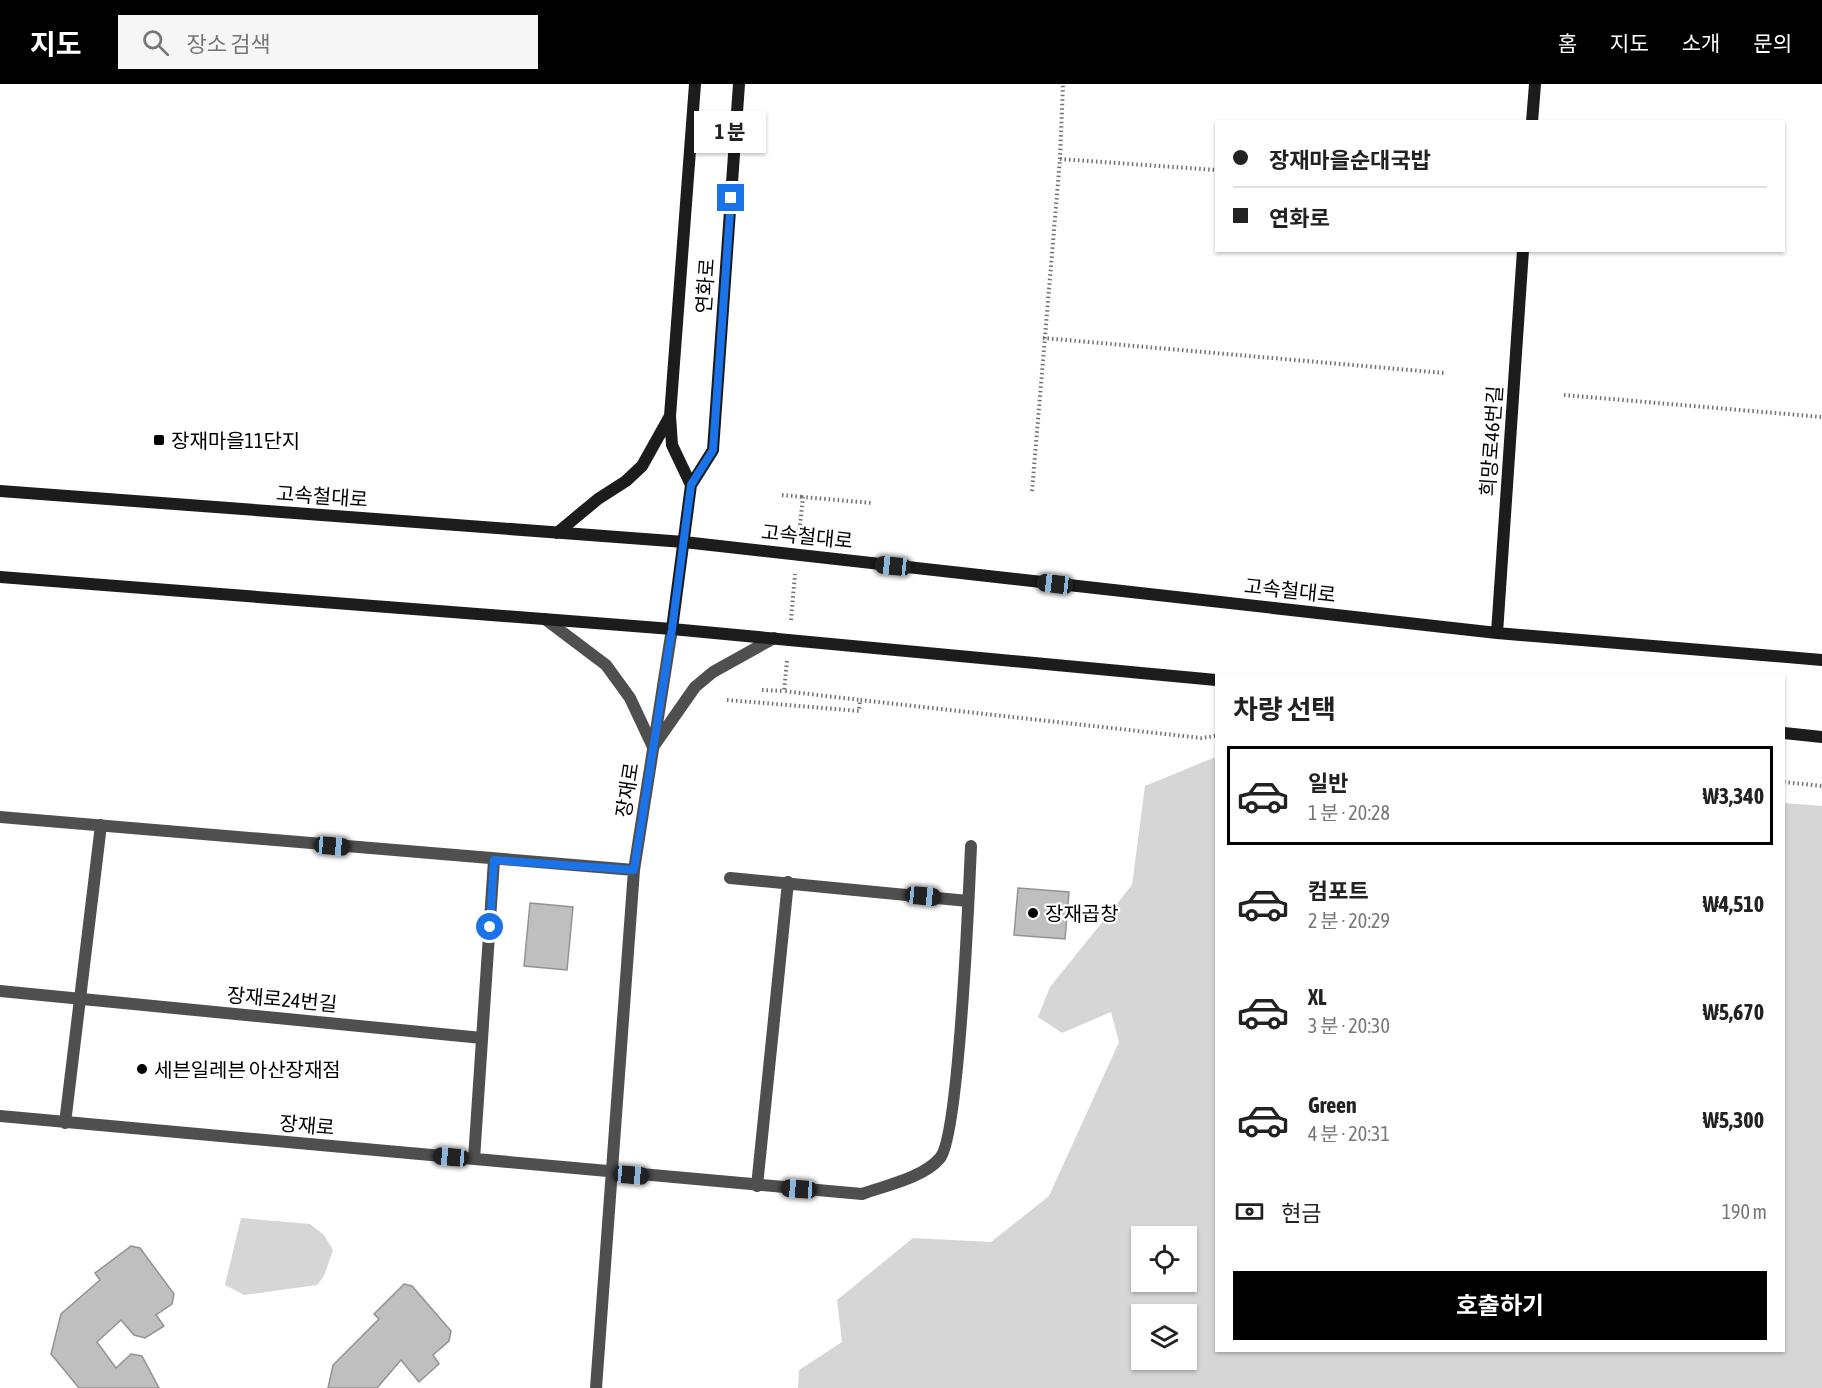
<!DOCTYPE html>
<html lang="ko">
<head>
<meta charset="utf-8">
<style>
	:root { --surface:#fff; --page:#f6f6f6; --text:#222; --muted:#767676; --line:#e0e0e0; --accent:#000 }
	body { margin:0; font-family:"Asap Condensed","Noto Sans KR",sans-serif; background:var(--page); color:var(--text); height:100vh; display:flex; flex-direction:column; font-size:22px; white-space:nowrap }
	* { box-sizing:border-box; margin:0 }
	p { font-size:20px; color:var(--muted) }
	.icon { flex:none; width:33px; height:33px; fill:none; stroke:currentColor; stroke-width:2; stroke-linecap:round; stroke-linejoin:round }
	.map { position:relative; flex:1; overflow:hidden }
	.sheet { position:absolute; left:1215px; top:590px; width:570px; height:678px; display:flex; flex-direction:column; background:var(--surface); border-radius:0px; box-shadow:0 2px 4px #0004 }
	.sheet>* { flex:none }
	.top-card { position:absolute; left:1215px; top:36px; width:570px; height:132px; border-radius:0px; box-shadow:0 2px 4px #0004; display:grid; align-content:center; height:132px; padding:0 18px; background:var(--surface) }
	.controls { position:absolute; left:1131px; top:1142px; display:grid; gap:12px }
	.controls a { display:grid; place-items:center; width:66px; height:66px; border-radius:0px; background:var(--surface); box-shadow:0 2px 4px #0004; font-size:30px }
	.end { position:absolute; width:27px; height:27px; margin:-14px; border:8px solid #1a73e8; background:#fff; box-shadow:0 0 0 3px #fff }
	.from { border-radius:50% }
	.bubble { position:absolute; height:42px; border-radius:0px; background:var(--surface); box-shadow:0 2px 4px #0004; font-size:20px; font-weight:700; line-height:42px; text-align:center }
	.car { position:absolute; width:18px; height:36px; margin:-18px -9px; border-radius:8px; box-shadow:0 0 4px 2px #0007; background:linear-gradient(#222 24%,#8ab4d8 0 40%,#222 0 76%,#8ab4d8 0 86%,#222 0) }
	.top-card b { display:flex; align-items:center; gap:21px; height:57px; font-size:22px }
	.top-card b+b { border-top:2px solid var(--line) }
	.top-card i { width:15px; height:15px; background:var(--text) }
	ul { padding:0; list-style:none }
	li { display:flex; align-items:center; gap:18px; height:99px; margin:0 12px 9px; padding:0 6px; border:3px solid transparent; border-radius:0px }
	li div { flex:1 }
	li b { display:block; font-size:22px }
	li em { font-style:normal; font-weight:700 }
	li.on { border-color:var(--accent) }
	li>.icon { width:54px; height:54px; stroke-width:1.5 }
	h2 { padding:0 18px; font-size:27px; line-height:72px }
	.pay { display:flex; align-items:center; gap:15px; height:66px; padding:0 18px; font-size:22px }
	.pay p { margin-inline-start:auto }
	.button { display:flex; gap:12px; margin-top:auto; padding:12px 18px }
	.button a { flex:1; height:69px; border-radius:0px; background:var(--accent); color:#fff; font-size:24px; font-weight:700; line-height:69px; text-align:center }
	header { display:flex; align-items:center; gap:36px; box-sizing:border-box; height:84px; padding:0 30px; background:var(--accent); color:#fff }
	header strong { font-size:28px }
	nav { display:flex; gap:33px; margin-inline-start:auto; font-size:21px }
	.search { width:420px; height:54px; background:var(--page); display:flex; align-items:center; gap:15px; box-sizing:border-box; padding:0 21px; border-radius:0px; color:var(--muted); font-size:22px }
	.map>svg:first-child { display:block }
	.green { fill:#d6d6d6; fill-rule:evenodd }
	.building { fill:#bfbfbf; stroke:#939393; stroke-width:1.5 }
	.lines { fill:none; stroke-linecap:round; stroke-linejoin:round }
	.path { stroke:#717171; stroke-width:4; stroke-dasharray:1.5 3; stroke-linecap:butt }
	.street { stroke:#4f4f4f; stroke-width:12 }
	.secondary { stroke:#1c1c1c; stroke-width:12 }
	.route { stroke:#1a73e8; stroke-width:8 }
	.poi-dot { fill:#000; stroke:#fff; stroke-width:2 }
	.labels { text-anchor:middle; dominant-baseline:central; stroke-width:4.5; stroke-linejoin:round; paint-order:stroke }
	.street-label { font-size:20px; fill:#000; stroke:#fff }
	.poi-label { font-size:20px; fill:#000; stroke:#fff; text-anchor:start }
</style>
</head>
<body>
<header>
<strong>지도</strong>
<div class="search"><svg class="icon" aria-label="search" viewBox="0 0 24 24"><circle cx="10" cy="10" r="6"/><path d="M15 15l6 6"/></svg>장소 검색</div>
<nav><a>홈</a><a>지도</a><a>소개</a><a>문의</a></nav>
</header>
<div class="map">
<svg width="1822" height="1304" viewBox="0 0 1822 1304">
	<rect width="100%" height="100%" fill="#fff"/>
	<path class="green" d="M1213 674H1216V1266H1784V719L1822 722V1304H798L799 1286 842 1258 837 1216 913 1154 991 1158 1049 1112 1119 958 1111 928 1062 949 1038 933 1050 903 1132 801 1145 702ZM1142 1152H1186V1197H1142ZM1142 1230H1186V1275H1142Z
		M241 1134 310 1140 324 1151 333 1166 324 1192 317 1201 244 1211 225 1201Z"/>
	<path class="building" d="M1018 804 1069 808 1065 855 1014 851Z
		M530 819 573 823 567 886 524 882Z
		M131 1162 140 1164 174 1210 172 1220 156 1231 164 1242 145 1254 134 1251 121 1236 97 1258 116 1284 131 1270 142 1272 159 1304H79L51 1270 61 1230 100 1196 95 1189Z
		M404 1200 412 1202 451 1247 449 1257 433 1271 439 1280 419 1298 401 1276 377 1304H328L333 1281 379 1235 374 1230Z"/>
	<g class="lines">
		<path class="path" d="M1060 75 1216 86
			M1043 254 1444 289
			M1564 311 1822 333
			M1032 407 1060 75 1063 0
			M782 411 803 413
			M799 450 803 413 872 419
			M791 536 795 490
			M787 577 784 607 860 616
			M762 606 784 607
			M727 616 859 627 860 616 1201 654 1216 652
			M1784 698 1822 702"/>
		<path class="street" d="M545 535 606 581 630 614 653 663 695 603 713 588 774 554
			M0 733 634 786
			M730 794 968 817
			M0 907 482 954
			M0 1032 862 1110C887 1101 923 1094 940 1074 959 1052 969 807 971 762
			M65 1039 101 741
			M474 1075 494 776
			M757 1102 788 798
			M596 1304 634 786 672 545"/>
		<path class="secondary" d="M1532 38 1535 0
			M691 401 672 361 670 332 695 0
			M0 407 684 458 1497 549 1822 576
			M557 449 598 415 626 397 642 382 670 332
			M0 493 672 545 1216 596
			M672 545 691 401 713 366 739 0
			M1497 549 1523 166
			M1784 649 1822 653"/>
	</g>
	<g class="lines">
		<path class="route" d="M490 843 494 776 634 786 672 545 691 401 713 366 731 114"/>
	</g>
	<g class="poi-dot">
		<rect x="153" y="350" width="12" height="12" rx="3"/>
		<circle cx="1033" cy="829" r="6"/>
		<circle cx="142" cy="985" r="6"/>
	</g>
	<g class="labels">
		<g class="street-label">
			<text transform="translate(705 202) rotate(-86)">연화로</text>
			<text transform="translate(1491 357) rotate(-86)">희망로46번길</text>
			<text transform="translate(322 412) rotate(4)">고속철대로</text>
			<text transform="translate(807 452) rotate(6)">고속철대로</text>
			<text transform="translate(1290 506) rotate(6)">고속철대로</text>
			<text transform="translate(627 706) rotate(-81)">장재로</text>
			<text transform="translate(282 915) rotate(5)">장재로24번길</text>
			<text transform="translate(307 1041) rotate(5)">장재로</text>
		</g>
		<g class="poi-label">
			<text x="171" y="356">장재마을11단지</text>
			<text x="1045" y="829">장재곱창</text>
			<text x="154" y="985">세븐일레븐 아산장재점</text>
		</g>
	</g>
</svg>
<div class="controls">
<a><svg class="icon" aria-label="locate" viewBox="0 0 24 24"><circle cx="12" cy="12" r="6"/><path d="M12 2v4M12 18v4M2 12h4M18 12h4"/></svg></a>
<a><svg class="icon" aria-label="layers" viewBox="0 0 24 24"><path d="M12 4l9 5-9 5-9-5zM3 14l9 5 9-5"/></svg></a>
</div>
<i class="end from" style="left:490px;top:843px"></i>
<i class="end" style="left:731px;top:114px"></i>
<div class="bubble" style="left:694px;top:27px;width:72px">1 분</div>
<i class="car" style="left:893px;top:482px;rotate:276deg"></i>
<i class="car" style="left:1055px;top:500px;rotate:277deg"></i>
<i class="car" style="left:332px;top:762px;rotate:95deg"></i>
<i class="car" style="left:923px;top:812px;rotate:96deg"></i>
<i class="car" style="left:451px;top:1073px;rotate:275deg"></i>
<i class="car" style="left:631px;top:1091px;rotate:95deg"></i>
<i class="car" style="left:799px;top:1105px;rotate:274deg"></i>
<div class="top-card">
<b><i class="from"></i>장재마을순대국밥</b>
<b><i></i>연화로</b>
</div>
<section class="sheet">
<h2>차량 선택</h2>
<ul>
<li class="on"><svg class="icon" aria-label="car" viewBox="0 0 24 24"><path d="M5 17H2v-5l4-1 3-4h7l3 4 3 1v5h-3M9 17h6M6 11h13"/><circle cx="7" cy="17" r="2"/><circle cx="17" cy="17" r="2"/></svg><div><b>일반</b><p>1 분 · 20:28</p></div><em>₩3,340</em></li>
<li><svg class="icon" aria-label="car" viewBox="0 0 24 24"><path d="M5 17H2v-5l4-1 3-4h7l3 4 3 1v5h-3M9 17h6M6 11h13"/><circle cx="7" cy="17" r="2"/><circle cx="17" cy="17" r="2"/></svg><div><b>컴포트</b><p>2 분 · 20:29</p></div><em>₩4,510</em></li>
<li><svg class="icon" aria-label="car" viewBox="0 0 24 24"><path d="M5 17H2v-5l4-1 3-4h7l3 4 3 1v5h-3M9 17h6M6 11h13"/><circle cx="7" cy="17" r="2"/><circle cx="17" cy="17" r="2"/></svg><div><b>XL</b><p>3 분 · 20:30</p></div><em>₩5,670</em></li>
<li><svg class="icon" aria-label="car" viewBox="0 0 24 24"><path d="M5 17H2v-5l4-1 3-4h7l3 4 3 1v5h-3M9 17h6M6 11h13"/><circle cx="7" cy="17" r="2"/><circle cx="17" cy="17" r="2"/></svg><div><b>Green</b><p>4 분 · 20:31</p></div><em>₩5,300</em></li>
</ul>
<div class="pay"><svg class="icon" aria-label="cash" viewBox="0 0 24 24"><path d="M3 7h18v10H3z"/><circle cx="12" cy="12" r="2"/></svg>현금<p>190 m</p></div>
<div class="button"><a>호출하기</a></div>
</section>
</div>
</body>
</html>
